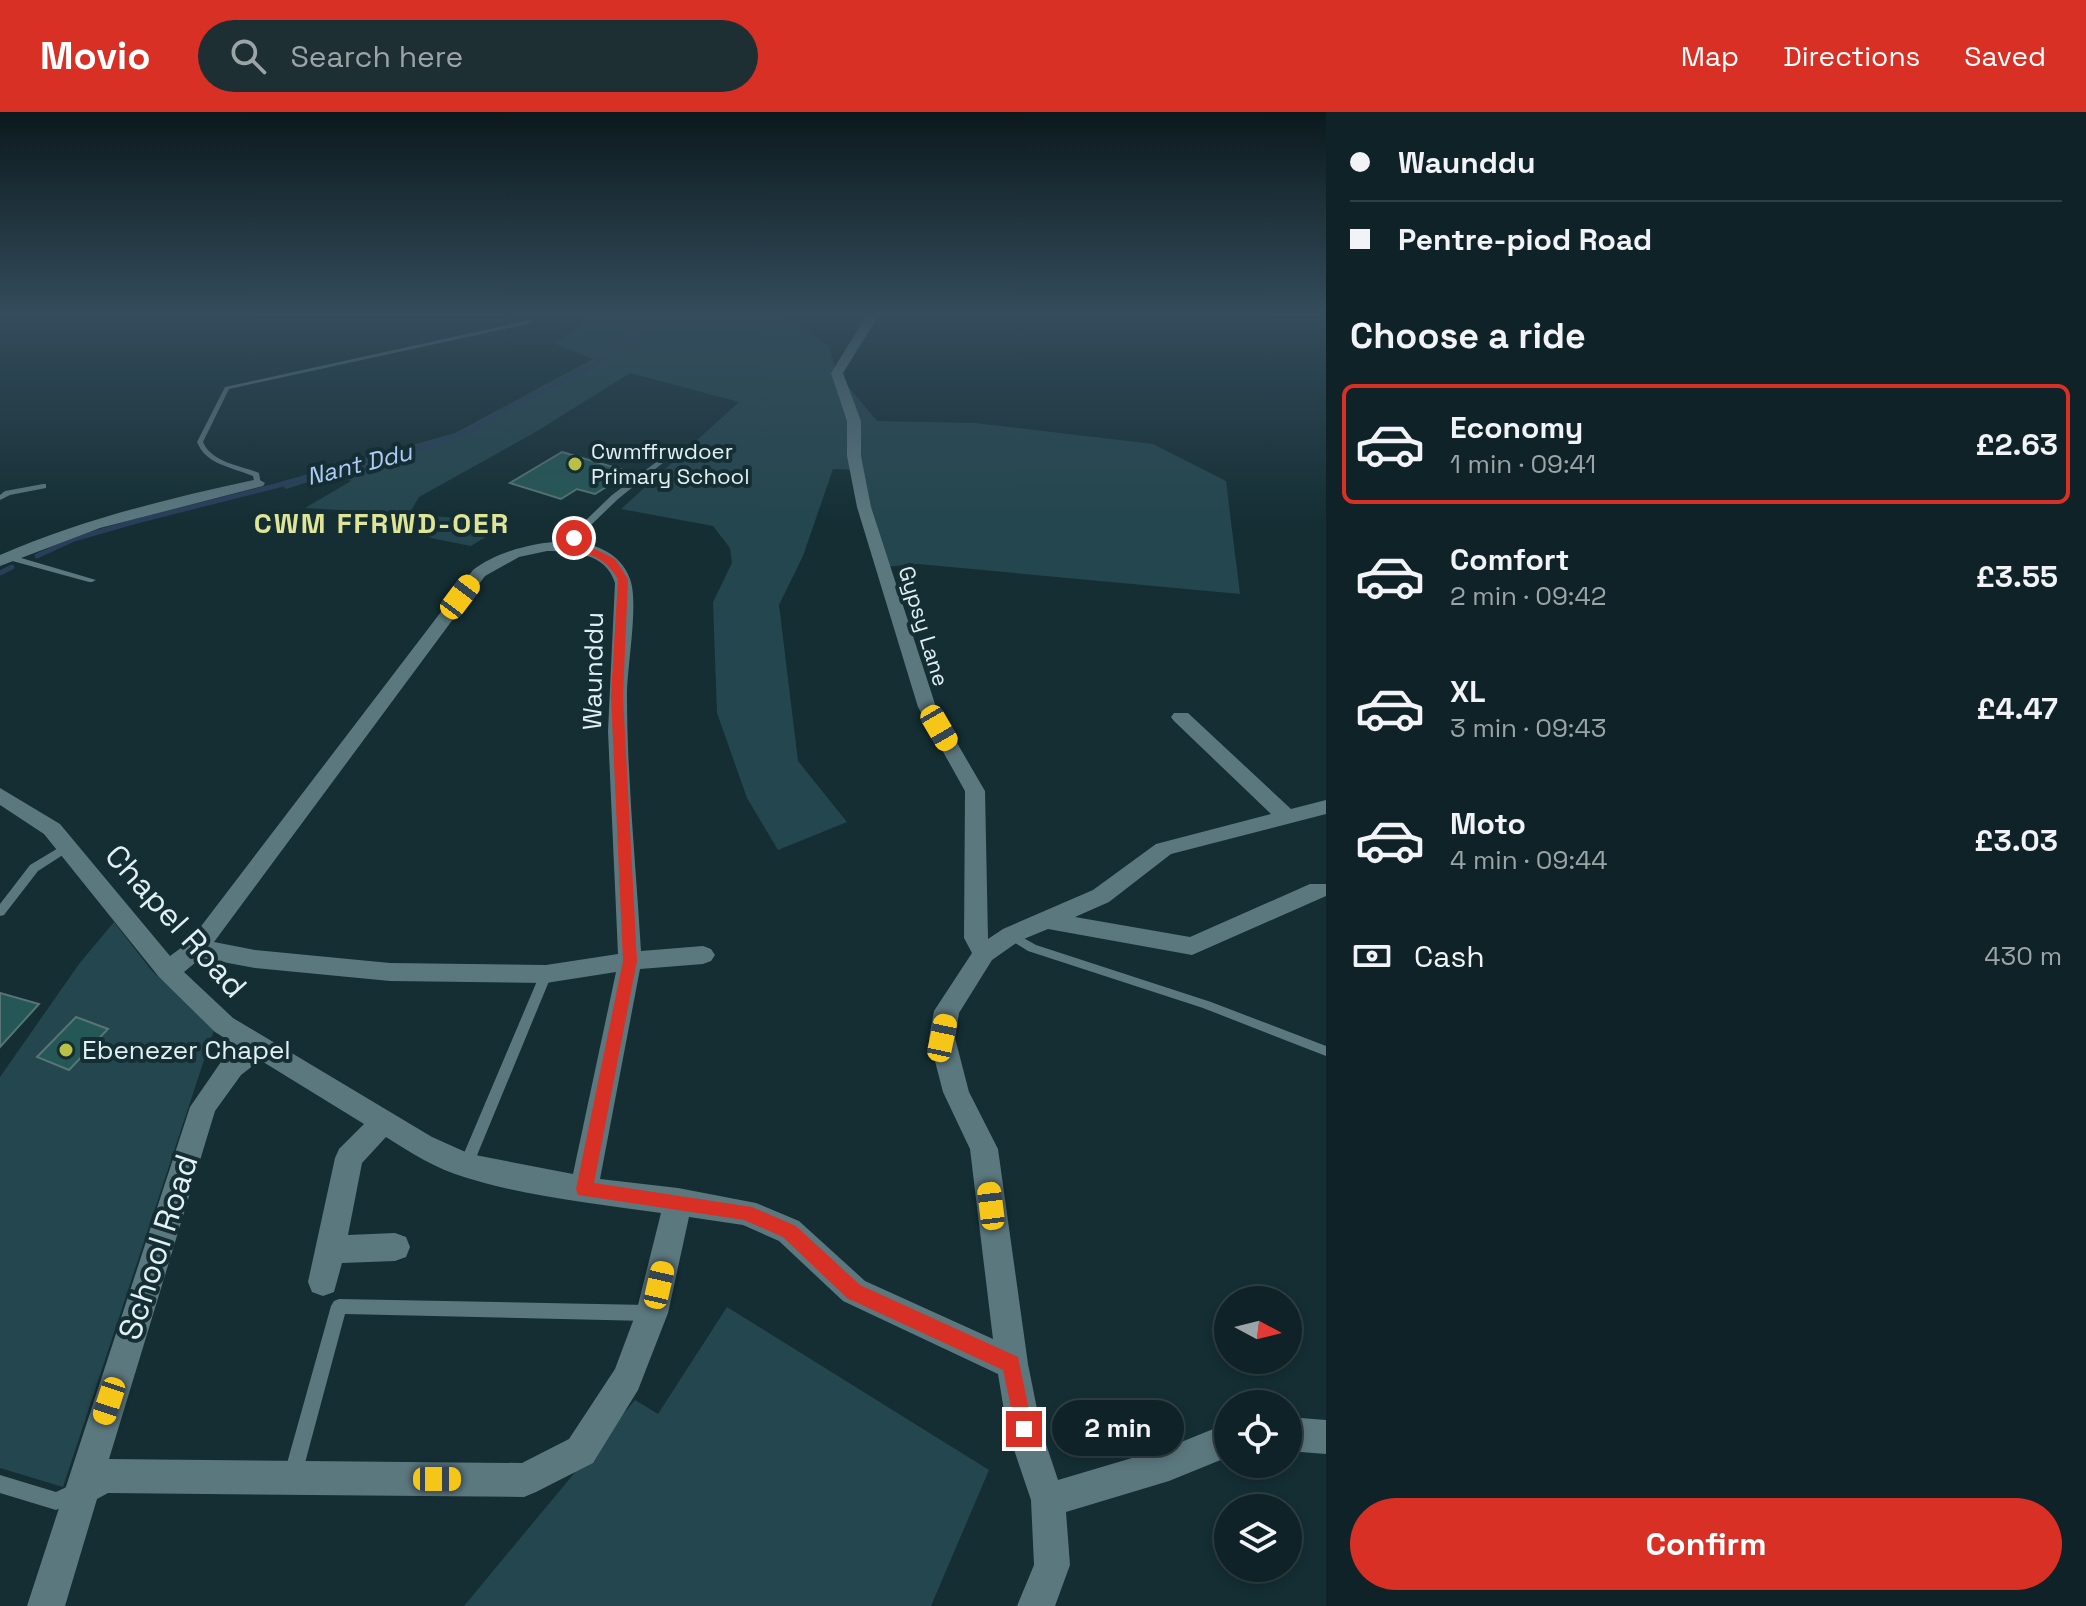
<!DOCTYPE html>
<html lang="en">
<head>
<meta charset="utf-8">
<style>
	:root { --surface:#0f2227; --page:#1d2f33; --text:#f1f3f6; --muted:#9ba4a7; --line:#2f3f44; --accent:#d93025 }
	body { margin:0; font-family:"Space Grotesk",sans-serif; background:var(--page); color:var(--text); height:100vh; display:flex; flex-direction:column; font-size:30px; white-space:nowrap }
	* { box-sizing:border-box; margin:0 }
	p { font-size:26px; color:var(--muted) }
	.icon { flex:none; width:44px; height:44px; fill:none; stroke:currentColor; stroke-width:2; stroke-linecap:round; stroke-linejoin:round }
	.map { position:relative; flex:1; overflow:hidden }
	.panel { display:flex; flex-direction:column; background:var(--surface); width:760px }
	.panel>* { flex:none }
	.banner { display:grid; align-content:center; height:176px; padding:0 24px; background:var(--surface) }
	.needle { width:52px; rotate:97deg }
	.controls { position:absolute; left:1214px; top:1174px; display:grid; gap:16px }
	.controls a { display:grid; place-items:center; width:88px; height:88px; border-radius:50%; background:var(--surface); box-shadow:0 4px 12px #0003,0 0 0 2px var(--line); font-size:40px }
	.end { position:absolute; width:36px; height:36px; margin:-18px; border:10px solid #d93025; background:#fff; box-shadow:0 0 0 4px #fff }
	.from { border-radius:50% }
	.bubble { position:absolute; height:56px; border-radius:28px; background:var(--surface); box-shadow:0 4px 12px #0003,0 0 0 2px var(--line); font-size:26px; font-weight:600; line-height:56px; text-align:center }
	.car { position:absolute; width:24px; height:48px; margin:-24px -12px; border-radius:10px; box-shadow:0 0 6px 2px #0007; background:linear-gradient(#f5c518 24%,#345 0 40%,#f5c518 0 76%,#345 0 86%,#f5c518 0) }
	.banner b { display:flex; align-items:center; gap:28px; height:76px; font-size:30px }
	.banner b+b { border-top:2px solid var(--line) }
	.banner i { width:20px; height:20px; background:var(--text) }
	ul { padding:0; list-style:none }
	li { display:flex; align-items:center; gap:24px; height:120px; margin:0 16px 12px; padding:0 8px; border:4px solid transparent; border-radius:12px }
	li div { flex:1 }
	li b { display:block; font-size:30px }
	li em { font-style:normal; font-weight:600 }
	li.selected { border-color:var(--accent) }
	li>.icon { width:72px; height:72px; stroke-width:1.5 }
	h2 { padding:0 24px; font-size:36px; line-height:96px }
	.pay { display:flex; align-items:center; gap:20px; height:88px; padding:0 24px; font-size:30px }
	.pay p { margin-inline-start:auto }
	.primary-button { display:flex; gap:16px; margin-top:auto; padding:16px 24px }
	.primary-button a { flex:1; height:92px; border-radius:48px; background:var(--accent); color:#fff; font-size:32px; font-weight:600; line-height:92px; text-align:center }
	header { display:flex; align-items:center; gap:48px; box-sizing:border-box; height:112px; padding:0 40px; background:var(--accent); color:#fff }
	header strong { font-size:38px }
	nav { display:flex; gap:44px; margin-inline-start:auto; font-size:28px }
	.search { width:560px; height:72px; background:var(--page); display:flex; align-items:center; gap:20px; box-sizing:border-box; padding:0 28px; border-radius:44px; color:var(--muted); font-size:30px }
	main { display:flex; flex:1; min-height:0 }
	.map>svg:first-child { display:block }
	.green { fill:#24464e }
	.lines { fill:none; stroke-linecap:round; stroke-linejoin:round }
	.stream-far1 { stroke:#293e59; stroke-width:4 }
	.stream { stroke:#293e59; stroke-width:5 }
	.building { fill:#255756; stroke:#577574; stroke-width:2 }
	.lane { fill:#5c787f; fill-rule:evenodd }
	.street { fill:#5c787f; fill-rule:evenodd }
	.route { fill:#d93025 }
	.poi-dot { fill:#bac045; stroke:#142e34; stroke-width:3 }
	.labels { text-anchor:middle; dominant-baseline:central; stroke-width:8; stroke-linejoin:round; paint-order:stroke }
	.far-poi-label { font-size:22px; fill:#e0f0f3; stroke:#142e34; text-anchor:start }
	.far-street-label { font-size:22px; fill:#e0f0f3; stroke:#142e34 }
	.far-water-label { font-size:24px; font-style:italic; fill:#adcdf6; stroke:#142e34 }
	.street-label { font-size:26px; fill:#e0f0f3; stroke:#142e34 }
	.poi-label { font-size:26px; fill:#e0f0f3; stroke:#142e34; text-anchor:start }
	.far-district-label { font-size:28px; font-weight:bold; letter-spacing:2px; fill:#dfe597; stroke:#142e34 }
	.near-street-label { font-size:32px; fill:#e0f0f3; stroke:#142e34 }
</style>
</head>
<body>
<header>
<strong>Movio</strong>
<div class="search"><svg class="icon" aria-label="search" viewBox="0 0 24 24"><circle cx="10" cy="10" r="6"/><path d="M15 15l6 6"/></svg>Search here</div>
<nav><a>Map</a><a>Directions</a><a>Saved</a></nav>
</header>
<main>
<div class="map">
<svg width="1326" height="1494" viewBox="0 0 1326 1494">
	<rect width="100%" height="100%" fill="#142e34"/>
	<path class="green" d="M587 202H778L829 234 837 261 877 309 975 311 1153 332 1226 369 1240 482 918 452 883 455 856 358 833 357 803 444 779 493 798 649 847 710 778 738 747 686 717 601 713 490 732 451 730 436 713 414 621 397 739 290 630 261 539 318 419 385 409 402 305 396 351 369 333 362 286 377 280 370 455 321 593 247 553 231 579 216Z
		M427 404 481 407 494 412 497 418 471 434 431 426 414 417Z
		M114 810 152 859 215 915 63 1375 0 1356V965L79 852Z
		M727 1195 989 1358 931 1494H464L635 1288 658 1302Z"/>
	<g class="lines">
		<path class="stream-far1" d="M358 353 416 338 472 318 508 296 591 255 641 219 630 202"/>
		<path class="stream" d="M37 444 74 427 133 410 366 351
			M0 461 12 455"/>
	</g>
	<path class="building" d="M562 340 630 360 595 382 577 377 561 387 510 371Z
		M0 881 39 892 0 935Z
		M76 905 108 917 69 958 37 945Z"/>
	<g class="lines">
		<path class="lane" d="M530 208 532 211 229 277 203 330C212 351 240 353 259 361L261 373H255L253 364C232 355 206 353 197 330L225 275Z
			M610 336 664 350 618 387 566 437H560V433L612 383 655 351 610 338Z
			M43 372H46V376L10 383 0 388V383L5 379Z
			M5 443H11L96 468 92 470H89L5 447Z
			M65 732 69 733 70 736 69 739 38 759 4 803 0 804V792L30 753Z
			M1011 819 1036 833 1211 890 1326 934V944L1203 896 1028 839 1007 826 1005 823 1007 820Z
			M546 857 550 859 552 862 473 1053 471 1057 466 1059 461 1057 459 1053 540 862 542 859Z
			M339 1187 648 1193 654 1196 656 1201 654 1206 648 1209 345 1202 302 1362 299 1368 293 1371 287 1368 284 1362 331 1194 334 1189Z
			M0 1363 56 1380 73 1372 79 1375 82 1381 79 1387 56 1398 0 1381Z"/>
		<path class="street" d="M860 202H871L876 208 843 261 861 309V344L871 395 936 595 985 679 988 827 1003 817 1093 778 1156 732 1271 702 1174 609 1171 605 1174 601H1188L1291 697 1326 688V702L1171 742 1109 790 1075 805 1190 825 1310 772H1326V784L1192 843 1048 817 1019 829 992 848 959 901 955 926 969 980 998 1037 1028 1252 1041 1317 1058 1368 1169 1335 1228 1311V1345L1169 1369 1066 1400 1070 1453 1055 1494H1017L1034 1453 1031 1388 1007 1317 998 1262 843 1189 779 1129 743 1113 689 1105 668 1201 638 1278 593 1351 536 1380 524 1385 108 1381 97 1387 65 1494H27L190 995 223 947 239 935 215 920 159 865 44 722 0 693V676L60 712 170 844 189 830 473 458C510 429 609 409 630 467 639 491 627 554 627 583 627 668 636 754 641 839L703 834 711 837 715 843 711 849 703 852 640 857 600 1067 678 1076 756 1091 799 1109 865 1169 993 1227 970 1037 943 980 929 926 934 899 972 841 964 826 965 679 918 595 857 395 847 344V309L831 261 864 208ZM547 439C573 439 606 441 615 471L608 619 618 842 546 853 390 851 255 838 214 830 485 464 519 445ZM201 846 255 856 390 869 546 871 616 860 573 1062 470 1042 432 1025 233 906 184 860ZM260 948 364 1012 339 1037 335 1046 308 1170 312 1180 323 1184 334 1180 342 1151 395 1149 406 1145 410 1135 406 1125 395 1121 348 1123 362 1051 386 1025C410 1040 436 1057 464 1065 523 1084 599 1092 661 1101L636 1201 615 1257 569 1327 522 1351 109 1347 215 999 241 963Z
			M258 367 265 371 263 374 100 416 0 454V443C83 407 170 386 258 367Z
			M1288 1305 1326 1308V1342L1288 1339Z"/>
	</g>
	<linearGradient id="sky" x2="0" y2="1"><stop stop-color="#0b191d"/><stop offset="0.49" stop-color="#344c5c"/><stop offset="1" stop-color="#344c5c" stop-opacity="0"/></linearGradient>
	<rect width="1326" height="411" fill="url(#sky)"/>
	<path class="route" d="M571 424 579 426 571 433 595 437 615 447 628 467 623 584 637 849 594 1071 752 1095 796 1114 860 1173 1018 1245 1033 1317 1031 1324 1024 1327 1017 1324 1003 1258 847 1186 783 1125 744 1108 578 1083 576 1077 623 849 611 584 618 467C602 441 588 442 560 437V433Z"/>
	<g class="poi-dot">
		<circle cx="575" cy="352" r="8"/>
		<circle cx="66" cy="938" r="8"/>
	</g>
	<g class="labels">
		<g class="far-poi-label">
			<text x="591" y="339">Cwmffrwdoer<tspan x="591" dy="25">Primary School</tspan></text>
		</g>
		<g class="far-street-label">
			<text transform="translate(924 514) rotate(73)">Gypsy Lane</text>
		</g>
		<g class="far-water-label">
			<text transform="translate(359 352) rotate(-14)">Nant Ddu</text>
		</g>
		<g class="street-label">
			<text transform="translate(593 559) rotate(-89)">Waunddu</text>
		</g>
		<g class="poi-label">
			<text x="82" y="938">Ebenezer Chapel</text>
		</g>
		<g class="far-district-label">
			<text x="382" y="411">CWM FFRWD-OER</text>
		</g>
		<g class="near-street-label">
			<text transform="translate(176 809) rotate(48)">Chapel Road</text>
			<text transform="translate(158 1135) rotate(-72)">School Road</text>
		</g>
	</g>
</svg>
<div class="controls">
<a><svg class="needle" viewBox="-14 -14 28 28"><path d="M0-13l5 13h-10z" fill="#e53935"/><path d="M0 13l5-13h-10z" fill="#9ba4a7"/></svg></a>
<a><svg class="icon" aria-label="locate" viewBox="0 0 24 24"><circle cx="12" cy="12" r="6"/><path d="M12 2v4M12 18v4M2 12h4M18 12h4"/></svg></a>
<a><svg class="icon" aria-label="layers" viewBox="0 0 24 24"><path d="M12 4l9 5-9 5-9-5zM3 14l9 5 9-5"/></svg></a>
</div>
<i class="end from" style="left:574px;top:426px"></i>
<i class="end" style="left:1024px;top:1317px"></i>
<div class="bubble" style="left:1052px;top:1288px;width:132px">2 min</div>
<i class="car" style="left:460px;top:485px;rotate:37deg"></i>
<i class="car" style="left:939px;top:616px;rotate:150deg"></i>
<i class="car" style="left:942px;top:926px;rotate:12deg"></i>
<i class="car" style="left:991px;top:1094px;rotate:353deg"></i>
<i class="car" style="left:659px;top:1173px;rotate:13deg"></i>
<i class="car" style="left:109px;top:1289px;rotate:198deg"></i>
<i class="car" style="left:437px;top:1367px;rotate:90deg"></i>
</div>
<section class="panel">
<div class="banner">
<b><i class="from"></i>Waunddu</b>
<b><i></i>Pentre-piod Road</b>
</div>
<h2>Choose a ride</h2>
<ul>
<li class="selected"><svg class="icon" aria-label="car" viewBox="0 0 24 24"><path d="M5 17H2v-5l4-1 3-4h7l3 4 3 1v5h-3M9 17h6M6 11h13"/><circle cx="7" cy="17" r="2"/><circle cx="17" cy="17" r="2"/></svg><div><b>Economy</b><p>1 min · 09:41</p></div><em>£2.63</em></li>
<li><svg class="icon" aria-label="car" viewBox="0 0 24 24"><path d="M5 17H2v-5l4-1 3-4h7l3 4 3 1v5h-3M9 17h6M6 11h13"/><circle cx="7" cy="17" r="2"/><circle cx="17" cy="17" r="2"/></svg><div><b>Comfort</b><p>2 min · 09:42</p></div><em>£3.55</em></li>
<li><svg class="icon" aria-label="car" viewBox="0 0 24 24"><path d="M5 17H2v-5l4-1 3-4h7l3 4 3 1v5h-3M9 17h6M6 11h13"/><circle cx="7" cy="17" r="2"/><circle cx="17" cy="17" r="2"/></svg><div><b>XL</b><p>3 min · 09:43</p></div><em>£4.47</em></li>
<li><svg class="icon" aria-label="car" viewBox="0 0 24 24"><path d="M5 17H2v-5l4-1 3-4h7l3 4 3 1v5h-3M9 17h6M6 11h13"/><circle cx="7" cy="17" r="2"/><circle cx="17" cy="17" r="2"/></svg><div><b>Moto</b><p>4 min · 09:44</p></div><em>£3.03</em></li>
</ul>
<div class="pay"><svg class="icon" aria-label="cash" viewBox="0 0 24 24"><path d="M3 7h18v10H3z"/><circle cx="12" cy="12" r="2"/></svg>Cash<p>430 m</p></div>
<div class="primary-button"><a>Confirm</a></div>
</section>
</main>
</body>
</html>
